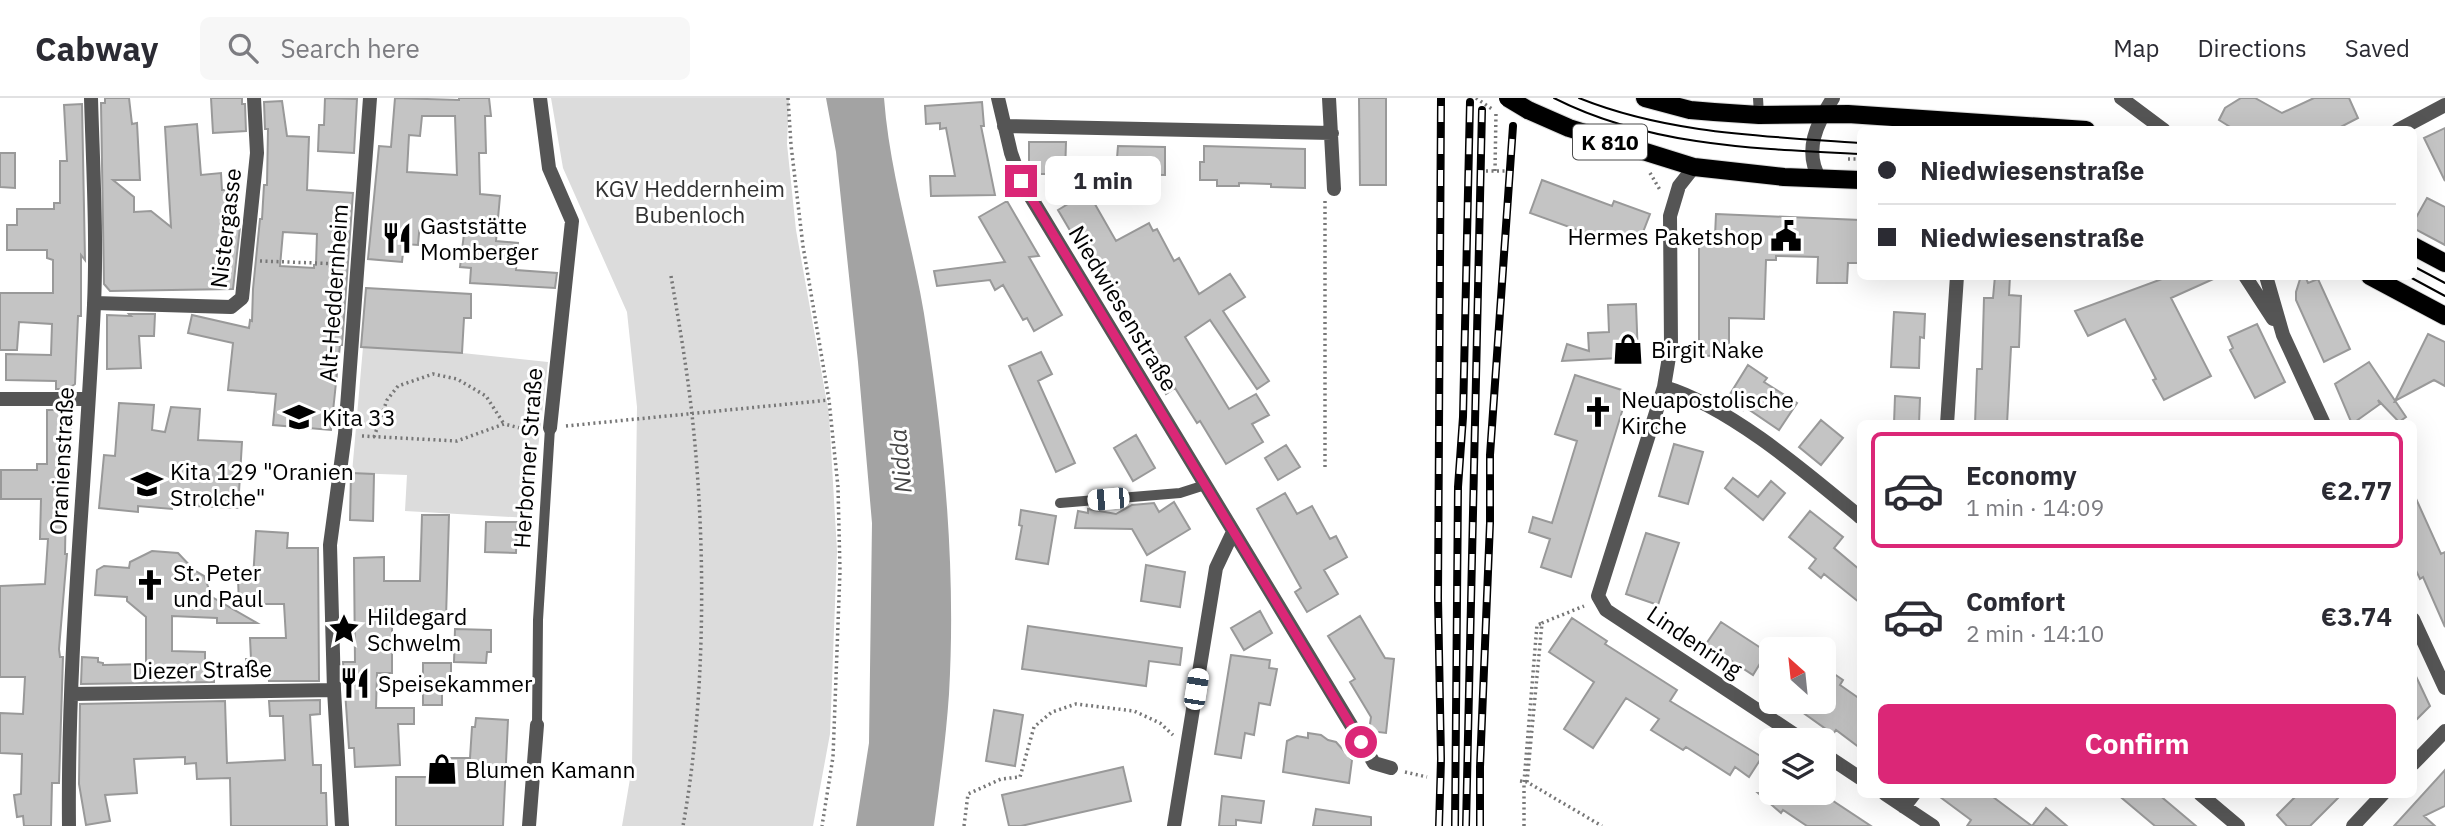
<!DOCTYPE html>
<html lang="en">
<head>
<meta charset="utf-8">
<style>
	:root { --surface:#fff; --page:#f7f7f7; --text:#2b2b33; --muted:#7c7c81; --line:#e1e1e2; --accent:#db2777 }
	body { margin:0; font-family:"IBM Plex Sans",sans-serif; background:var(--page); color:var(--text); height:100vh; display:flex; flex-direction:column; font-size:26px; white-space:nowrap }
	* { box-sizing:border-box; margin:0 }
	p { font-size:23px; color:var(--muted) }
	.icon { flex:none; width:38px; height:38px; fill:none; stroke:currentColor; stroke-width:2; stroke-linecap:round; stroke-linejoin:round }
	.map { position:relative; flex:1; overflow:hidden }
	.details { position:absolute; left:1857px; top:322px; width:560px; height:378px; display:flex; flex-direction:column; background:var(--surface); border-radius:10px; box-shadow:0 7px 28px #0002 }
	.details>* { flex:none }
	.banner { position:absolute; left:1857px; top:28px; width:560px; height:154px; border-radius:10px; box-shadow:0 7px 28px #0002; display:grid; align-content:center; height:154px; padding:0 21px; background:var(--surface) }
	.needle { width:46px; rotate:333deg }
	.controls { position:absolute; left:1759px; top:539px; display:grid; gap:14px }
	.controls a { display:grid; place-items:center; width:77px; height:77px; border-radius:10px; background:var(--surface); box-shadow:0 7px 28px #0002; font-size:35px }
	.end { position:absolute; width:32px; height:32px; margin:-16px; border:9px solid #db2777; background:#fff; box-shadow:0 0 0 4px #fff }
	.from { border-radius:50% }
	.bubble { position:absolute; height:49px; border-radius:10px; background:var(--surface); box-shadow:0 7px 28px #0002; font-size:23px; font-weight:700; line-height:49px; text-align:center }
	.car { position:absolute; width:21px; height:42px; margin:-21px -10px; border-radius:9px; box-shadow:0 0 5px 2px #0007; background:linear-gradient(#fff 24%,#345 0 40%,#fff 0 76%,#345 0 86%,#fff 0) }
	.banner b { display:flex; align-items:center; gap:24px; height:66px; font-size:26px }
	.banner b+b { border-top:2px solid var(--line) }
	.banner i { width:18px; height:18px; background:var(--text) }
	ul { padding:12px 0 0; list-style:none }
	li { display:flex; align-items:center; gap:21px; height:116px; margin:0 14px 10px; padding:0 7px; border:4px solid transparent; border-radius:10px }
	li div { flex:1 }
	li b { display:block; font-size:26px }
	li em { font-style:normal; font-weight:700 }
	li.on { border-color:var(--accent) }
	li>.icon { width:63px; height:63px; stroke-width:1.5 }
	.cta { display:flex; gap:14px; margin-top:auto; padding:14px 21px }
	.cta a { flex:1; height:80px; border-radius:10px; background:var(--accent); color:#fff; font-size:28px; font-weight:700; line-height:80px; text-align:center }
	header { display:flex; align-items:center; gap:42px; box-sizing:border-box; height:98px; padding:0 35px; background:var(--surface); border-bottom:2px solid var(--line) }
	header strong { font-size:33px }
	nav { display:flex; gap:38px; margin-inline-start:auto; font-size:24px }
	.search { width:490px; height:63px; background:var(--page); display:flex; align-items:center; gap:18px; box-sizing:border-box; padding:0 24px; border-radius:10px; color:var(--muted); font-size:26px }
	.map>svg:first-child { display:block }
	.green { fill:#dcdcdc }
	.water { fill:#a3a3a3 }
	.building { fill:#c4c4c4; stroke:#999; stroke-width:2; fill-rule:evenodd }
	.lines { fill:none; stroke-linecap:round; stroke-linejoin:round }
	.primary-casing { stroke:#dbdbdb; stroke-width:20 }
	.path { stroke:#777; stroke-width:3.5; stroke-dasharray:2 3.5; stroke-linecap:butt }
	.lane { stroke:#555; stroke-width:10 }
	.street { stroke:#555; stroke-width:14 }
	.primary { stroke:#000; stroke-width:18 }
	.tram { stroke:#000; stroke-width:2 }
	.rail-casing { stroke:#000; stroke-width:8 }
	.rail { stroke:#fff; stroke-width:5; stroke-dasharray:16; stroke-linecap:butt }
	.primary-bridge-casing { stroke:#dbdbdb; stroke-width:20; stroke-linecap:butt }
	.path-bridge { stroke:#777; stroke-width:3.5; stroke-dasharray:2 3.5; stroke-linecap:butt }
	.primary-bridge { stroke:#000; stroke-width:18 }
	.route { stroke:#db2777; stroke-width:9 }
	.labels { text-anchor:middle; dominant-baseline:central; stroke-width:6; stroke-linejoin:round; paint-order:stroke }
	.shield { fill:#fff; stroke:#4c4c4c; stroke-width:2 }
	.shield-label { font-size:21px; font-weight:bold; fill:#000 }
	.park-label { font-size:23px; fill:#333; stroke:#fff }
	.poi-label { font-size:23px; fill:#000; stroke:#fff; text-anchor:start }
	.street-label { font-size:23px; fill:#000; stroke:#fff }
	.water-label { font-size:24px; font-style:italic; fill:#444; stroke:#fff }
</style>
</head>
<body>
<header>
<strong>Cabway</strong>
<div class="search"><svg class="icon" aria-label="search" viewBox="0 0 24 24"><circle cx="10" cy="10" r="6"/><path d="M15 15l6 6"/></svg>Search here</div>
<nav><a>Map</a><a>Directions</a><a>Saved</a></nav>
</header>
<div class="map">
<svg width="2445" height="728" viewBox="0 0 2445 728">
	<rect width="100%" height="100%" fill="#fff"/>
	<path class="green" d="M551 0H789L787 46 796 132 829 316 837 453 830 636 813 728H622L632 669 637 309 627 214 563 70Z
		M363 249 462 255 548 264 530 420 405 413 407 377 352 375Z"/>
	<path class="water" d="M826 0H884C890 80 916 156 927 235 945 353 956 476 949 596 946 640 940 684 934 728H856L869 645 872 425 858 264 836 54Z"/>
	<path class="building" d="M105 0H129L132 26 137 25 140 82H113L134 99V114L151 113 171 129 165 29 197 26 201 77 221 75 222 92H231L233 119 241 120 233 191 110 193 104 186 101 5H105Z
		M211 0H242V6H245L246 33 213 35Z
		M325 0 357 1 354 55 318 53 319 27H324Z
		M395 0 459 2V0H489L491 18H485L486 55H479L480 96 500 98 496 143 518 145 516 172 557 175 555 190 470 185 471 170 460 169 465 127 420 124 418 147 404 146 402 164 368 161 379 48 391 49ZM422 18H455L457 77 407 74 409 37 420 38Z
		M1359 0H1386V87H1360Z
		M2241 0H2255L2282 15 2314 0H2349L2358 20 2335 32H2235L2219 22 2225 10Z
		M282 3 287 38 309 39 307 92 353 95 342 247H340L331 332 273 327 276 296 228 292 233 245 188 235 192 217 249 230 250 222 252 223 253 191 260 121H262L264 87H267L268 31H265L264 4ZM283 134 317 136 316 167H314V170L280 168Z
		M982 4 984 28H981L995 97 931 98 930 78H955L946 30 940 31V25L926 26 925 8Z
		M82 6 85 162 81 157V218H78L75 286 68 291H56V283L6 282V256L51 257 52 226 19 224 17 252H0V195H53V162L47 160V152H7V127H17V111H54V105H60V63H67L64 7Z
		M2445 30V83L2424 40Z
		M1029 44H1066L1065 76H1034L1029 66Z
		M1118 48 1165 49V77L1102 76V59L1117 60Z
		M1204 48 1305 51V90L1271 89V86L1239 85V88H1217V82H1200V64H1204Z
		M0 55H15V90L0 89Z
		M1542 82 1612 108 1614 103 1650 116 1638 147 1602 135 1600 140 1530 115Z
		M1088 94 1116 143 1149 125 1153 133 1157 131 1174 163 1179 160 1199 196 1230 176 1245 199 1223 213 1269 283 1257 291 1210 222 1185 239 1229 311 1256 296 1269 317 1252 326 1263 344 1226 366 1200 323 1197 325 1175 290 1166 296 1058 112Z
		M2427 100 2445 109V147L2413 130V125Z
		M1007 103 1039 158 1029 159 1062 217 1034 233 1027 220 1023 222 1003 187 995 192 990 182 937 188 934 173 1005 164 979 119Z
		M1716 116 1860 122V165H1848L1847 185H1817L1818 159 1776 158V162H1766L1764 221 1729 220V257L1704 258V249H1699V137L1715 138Z
		M1995 178H2010L2009 197 2021 198 2019 249H2011L2007 326H1975L1977 271H1982L1984 200H1993Z
		M2170 178H2220L2171 200 2211 278 2164 302 2153 282 2156 281 2125 221 2088 238 2075 213Z
		M2301 178H2305L2308 185 2318 181 2350 251 2324 264 2296 202V194Z
		M366 190 471 196V220H464L462 255 361 249Z
		M1636 206 1638 259 1562 263 1567 246 1589 253 1588 235 1609 234 1608 207Z
		M1894 214 1925 216 1924 240 1920 239 1919 270 1891 269Z
		M129 216H155L154 238H139L141 270 107 271V217L131 218Z
		M2257 226 2285 284 2255 300 2230 252 2233 250 2228 239Z
		M2428 236 2445 244V288L2434 282 2395 303Z
		M1041 254 1052 276 1038 283 1075 365 1056 374 1009 268Z
		M2369 264 2406 319 2399 324 2378 302 2380 306 2352 326 2335 286Z
		M1748 267 1767 280 1764 284 1797 305 1779 332 1745 309 1743 312 1727 301Z
		M1575 277 1628 294 1571 479 1541 469 1550 441 1529 434 1533 419 1552 425 1577 343 1555 336Z
		M1895 298 1920 300 1919 326H1894Z
		M119 305 154 307 152 332 165 334 171 309 200 311 198 342 242 344 238 410 172 407V411L138 408V414L99 410 104 357 115 358Z
		M55 311H66L71 316V347H67L65 456H67L59 551 60 559H63L59 685H52L51 728H24L23 718 17 719 14 697 21 696 22 656 0 655V615L23 616 25 579H0V488L45 486 48 441H40L41 401H1V372H37V366H47V312H54Z
		M1821 322 1843 340 1821 367 1799 349Z
		M1136 337 1155 370 1133 383 1114 350Z
		M1674 346 1703 354 1688 406 1659 398Z
		M1286 347 1300 369 1278 382 1265 360Z
		M351 375 374 376 373 423 350 422Z
		M1733 380 1758 399 1771 383 1785 395 1763 422 1725 390Z
		M2413 394 2441 456 2445 454V529L2423 479 2420 481 2413 466Z
		M1285 395 1297 416 1312 408 1330 441 1336 438 1347 459 1324 472 1338 496 1307 514 1295 494 1301 490 1257 411Z
		M1174 404 1190 431 1147 457 1132 431 1075 430 1078 413 1088 415V411L1116 416 1132 407 1154 405 1159 414Z
		M1021 412 1056 418 1048 466 1016 461 1022 428 1019 427Z
		M1810 413 1843 439 1834 450 1860 472V505L1824 476 1821 480 1809 470 1816 461 1789 439Z
		M422 417H449L446 520 392 519V575H377L376 610H414V626H398L400 667 355 669 354 650H349L343 564H355L354 460 384 459V483H420Z
		M486 424H517L516 455 485 454Z
		M256 433 288 435 287 450H318L319 583H269L268 576 246 577V561H251L250 540H286L284 506H239L238 481H253Z
		M1646 435 1679 445 1658 507 1626 496Z
		M152 453 178 455 194 472 204 478 212 499 257 525H217V520L172 518V553L205 554V564H214V584L81 586 82 559 98 560V564L103 565V567L146 566V519L127 503V499L95 497 97 472 104 468 129 470 130 464Z
		M1146 467 1185 474 1180 509 1141 503Z
		M1260 513 1272 535 1244 552 1231 530Z
		M1360 518 1385 560 1394 561 1386 635 1369 633 1371 619 1350 584 1355 581 1328 538Z
		M1572 520 1607 543 1605 546 1677 592 1670 603 1762 659 1749 679 1735 669 1730 677 1686 649 1683 652 1651 632 1659 621 1626 600 1593 650 1564 631 1594 584 1549 554Z
		M1721 524 1767 554 1753 577 1706 546Z
		M1028 528 1182 550 1180 567 1149 563 1146 588 1022 571Z
		M455 531 491 532V554H487L486 565 454 564Z
		M1231 557 1270 562 1269 570 1277 571 1270 607 1259 605 1254 637 1245 635 1241 660 1215 656Z
		M423 565H451V588H442V607H423Z
		M1824 569 1843 582 1840 587 1860 601V650L1836 632 1833 636 1788 604H1824Z
		M2413 572 2430 608 2413 625Z
		M320 602V616L310 617 313 667H321V695H326L327 728H231L230 680 197 681 196 665 185 666V659L134 661 137 695 105 697 110 723 86 727 79 686 80 606 225 603 227 665 285 662 283 618H270L269 603Z
		M994 612 1023 617 1015 668 986 663Z
		M476 620 508 622 503 728H396V679H439V660H470L472 629H475Z
		M1308 635 1321 637 1328 642 1336 644 1352 662 1349 685 1283 674 1287 643 1297 638 1308 640Z
		M1123 669 1131 703 1021 728H1009L1002 697Z
		M2445 672V708L2424 718 2435 728H2394Z
		M1758 695H1821L1871 728H1807L1783 712 1781 715Z
		M1936 696H1989L2032 728 2046 710 2067 728H1967L1971 722Z
		M2117 696H2158L2196 728H2155Z
		M2298 696H2342L2310 728H2287L2277 717Z
		M1222 698 1264 703 1261 725 1236 722V728H1219Z
		M1316 711 1371 719V728H1313Z"/>
	<g class="lines">
		<defs>
			<path id="primary" d="M1645 0 1690 12 1714 14 1759 17 1848 16 2086 32
				M1528 12 1569 30 1694 69 1784 79 1860 82
				M2413 148 2445 165
				M2370 178 2445 218"/>
		</defs>
		<use href="#primary" class="primary-casing"/>
		<path class="path" d="M788 0 791 47 803 148 829 302 838 389 840 473 833 659 822 728
			M1848 61H1860
			M1486 73H1505
			M1495 73 1496 14
			M1650 75 1660 92
			M260 163 343 166
			M671 178C680 230 689 283 694 336 706 459 705 606 683 728
			M566 328 829 302
			M362 338 457 343 504 326 536 334
			M374 339 387 302 398 288 433 276 457 281 486 298 504 326
			M1325 369V103
			M1405 674 1427 679
			M1520 683 1527 684 1602 728
			M1527 684 1542 525 1584 508
			M964 728 968 696 1001 681 1020 679 1034 629 1052 614 1076 606 1134 613 1160 625 1173 637
			M1524 728V684L1537 527 1542 525"/>
		<path class="lane" d="M1758 0 1759 17
			M1060 405 1180 395 1205 387
			M537 627 538 522 550 330"/>
		<path class="street" d="M540 0 549 70 572 123 550 330
			M998 0 1011 55 1021 83 1374 665 1391 670
			M1329 0 1334 91
			M2121 0 2164 32
			M1004 28 1332 35
			M2398 32 2445 7
			M1694 69 1679 88 1670 118 1671 247 1664 289 1598 498 1606 512 1803 642
			M1820 81C1803 53 1817 25 1833 0
			M2245 178 2273 221
			M2266 178 2283 237 2324 326
			M94 205 231 209 242 200 257 55 254 0
			M1664 289C1729 308 1807 375 1860 419
			M0 301H87
			M1947 326 1957 178
			M2413 521 2445 590
			M72 596 334 592
			M1824 656 1860 680
			M2413 666 2445 633
			M1885 696 1933 728
			M2200 696 2238 728
			M1904 709 1914 696
			M69 728C67 554 86 381 94 207 97 139 93 69 91 0
			M342 728 334 592 330 447 345 336 370 0
			M529 728 537 627
			M1174 728 1216 470 1233 434
			M2353 728 2383 696"/>
		<use href="#primary" class="primary"/>
		<path class="tram" d="M1554 0C1648 48 1757 51 1860 56
			M1579 0C1668 36 1765 38 1860 45
			M2413 168 2445 185
			M2408 178 2445 198"/>
		<defs>
			<path id="rail" d="M1439 728 1441 661 1438 500 1441 0
				M1455 728 1458 389 1463 319 1470 4
				M1466 728 1482 12
				M1480 728V669L1490 425V357L1513 28"/>
		</defs>
		<use href="#rail" class="rail-casing"/>
		<use href="#rail" class="rail"/>
		<defs>
			<path id="primary-bridge" d="M1508 0 1528 12"/>
		</defs>
		<use href="#primary-bridge" class="primary-bridge-casing"/>
		<path class="path-bridge" d="M1476 0 1492 11"/>
		<use href="#primary-bridge" class="primary-bridge"/>
	</g>
	<g class="lines">
		<path class="route" d="M1021 83 1361 644"/>
	</g>
	<defs>
		<symbol id="civic-bare" viewBox="-9 -9 18 18"><path d="M-.6-6.5H3V-4.5H.6V-3L4-1V1h2V6H-6V1h2V-1L-.6-3ZM-1.2 2.5V6h2.4V2.5Z" fill="#000" stroke="#fff" stroke-width="2.5" paint-order="stroke"/></symbol>
		<symbol id="restaurant-bare" viewBox="-9 -9 18 18"><path d="M-5-6h1v4h1v-4h1v4h1v-4h1v5L-1.5 .5V6h-2V.5L-5-1ZM5-6V6H3V1.5H1.5Q1.5-4 5-6Z" fill="#000" stroke="#fff" stroke-width="2.5" paint-order="stroke"/></symbol>
		<symbol id="shop-bare" viewBox="-9 -9 18 18"><path d="M-5-2.5h2.3a2.7 3.5 0 0 1 5.4 0H5L5.5 6h-11ZM-1.5-2.5h3a1.5 2.3 0 0 0-3 0Z" fill="#000" stroke="#fff" stroke-width="2.5" paint-order="stroke"/></symbol>
		<symbol id="church-bare" viewBox="-9 -9 18 18"><path d="M-1.2-6h2.4v3.5h3.3v2.4h-3.3V6h-2.4V-.1h-3.3v-2.4h3.3Z" fill="#000" stroke="#fff" stroke-width="2.5" paint-order="stroke"/></symbol>
		<symbol id="school-bare" viewBox="-9 -9 18 18"><path d="M0-5L7-2L0 1L-7-2ZM-4 1L0 2.5L4 1V4Q0 6-4 4Z" fill="#000" stroke="#fff" stroke-width="2.5" paint-order="stroke"/></symbol>
		<symbol id="sight-bare" viewBox="-9 -9 18 18"><path d="M0-6L1.8-2.2L6-1.7L2.9 1.2L3.7 5.4L0 3.3L-3.7 5.4L-2.9 1.2L-6-1.7L-1.8-2.2Z" fill="#000" stroke="#fff" stroke-width="2.5" paint-order="stroke"/></symbol>
	</defs>
	<g fill-rule="evenodd">
		<use href="#civic-bare" x="1764" y="116" width="44" height="44"/>
		<use href="#restaurant-bare" x="375" y="118" width="44" height="44"/>
		<use href="#shop-bare" x="1606" y="229" width="44" height="44"/>
		<use href="#church-bare" x="1576" y="292" width="44" height="44"/>
		<use href="#school-bare" x="277" y="297" width="44" height="44"/>
		<use href="#school-bare" x="125" y="364" width="44" height="44"/>
		<use href="#church-bare" x="128" y="465" width="44" height="44"/>
		<use href="#sight-bare" x="322" y="509" width="44" height="44"/>
		<use href="#restaurant-bare" x="333" y="563" width="44" height="44"/>
		<use href="#shop-bare" x="420" y="649" width="44" height="44"/>
	</g>
	<g class="labels">
		<rect class="shield" x="1573" y="26.5" width="74" height="35" rx="5"/>
		<g class="shield-label">
			<text x="1610" y="44">K 810</text>
		</g>
		<g class="park-label">
			<text x="690" y="90">KGV Heddernheim<tspan x="690" dy="26">Bubenloch</tspan></text>
		</g>
		<g class="poi-label">
			<text x="420" y="127">Gaststätte<tspan x="420" dy="26">Momberger</tspan></text>
			<text x="1763" y="138" text-anchor="end">Hermes Paketshop</text>
			<text x="1651" y="251">Birgit Nake</text>
			<text x="1621" y="301">Neuapostolische<tspan x="1621" dy="26">Kirche</tspan></text>
			<text x="322" y="319">Kita 33</text>
			<text x="170" y="373">Kita 129 "Oranien<tspan x="170" dy="26">Strolche"</tspan></text>
			<text x="173" y="474">St. Peter<tspan x="173" dy="26">und Paul</tspan></text>
			<text x="367" y="518">Hildegard<tspan x="367" dy="26">Schwelm</tspan></text>
			<text x="378" y="585">Speisekammer</text>
			<text x="465" y="671">Blumen Kamann</text>
		</g>
		<g class="street-label">
			<text transform="translate(225 130) rotate(-83)">Nistergasse</text>
			<text transform="translate(333 195) rotate(-86)">Alt-Heddernheim</text>
			<text transform="translate(1124 210) rotate(59)">Niedwiesenstraße</text>
			<text transform="translate(527 360) rotate(-86)">Herborner Straße</text>
			<text transform="translate(61 363) rotate(-87)">Oranienstraße</text>
			<text transform="translate(1695 543) rotate(34)">Lindenring</text>
			<text transform="translate(202 571) rotate(-1)">Diezer Straße</text>
		</g>
		<g class="water-label">
			<text transform="translate(900 363) rotate(-95)">Nidda</text>
		</g>
	</g>
</svg>
<div class="controls">
<a><svg class="needle" viewBox="-14 -14 28 28"><path d="M0-13l5 13h-10z" fill="#e53935"/><path d="M0 13l5-13h-10z" fill="#7c7c81"/></svg></a>
<a><svg class="icon" aria-label="layers" viewBox="0 0 24 24"><path d="M12 4l9 5-9 5-9-5zM3 14l9 5 9-5"/></svg></a>
</div>
<i class="end from" style="left:1361px;top:644px"></i>
<i class="end" style="left:1021px;top:83px"></i>
<div class="bubble" style="left:1045px;top:58px;width:116px">1 min</div>
<i class="car" style="left:1108px;top:401px;rotate:265deg"></i>
<i class="car" style="left:1196px;top:591px;rotate:9deg"></i>
<div class="banner">
<b><i class="from"></i>Niedwiesenstraße</b>
<b><i></i>Niedwiesenstraße</b>
</div>
<section class="details">
<ul>
<li class="on"><svg class="icon" aria-label="car" viewBox="0 0 24 24"><path d="M5 17H2v-5l4-1 3-4h7l3 4 3 1v5h-3M9 17h6M6 11h13"/><circle cx="7" cy="17" r="2"/><circle cx="17" cy="17" r="2"/></svg><div><b>Economy</b><p>1 min · 14:09</p></div><em>€2.77</em></li>
<li><svg class="icon" aria-label="car" viewBox="0 0 24 24"><path d="M5 17H2v-5l4-1 3-4h7l3 4 3 1v5h-3M9 17h6M6 11h13"/><circle cx="7" cy="17" r="2"/><circle cx="17" cy="17" r="2"/></svg><div><b>Comfort</b><p>2 min · 14:10</p></div><em>€3.74</em></li>
</ul>
<div class="cta"><a>Confirm</a></div>
</section>
</div>
</body>
</html>
